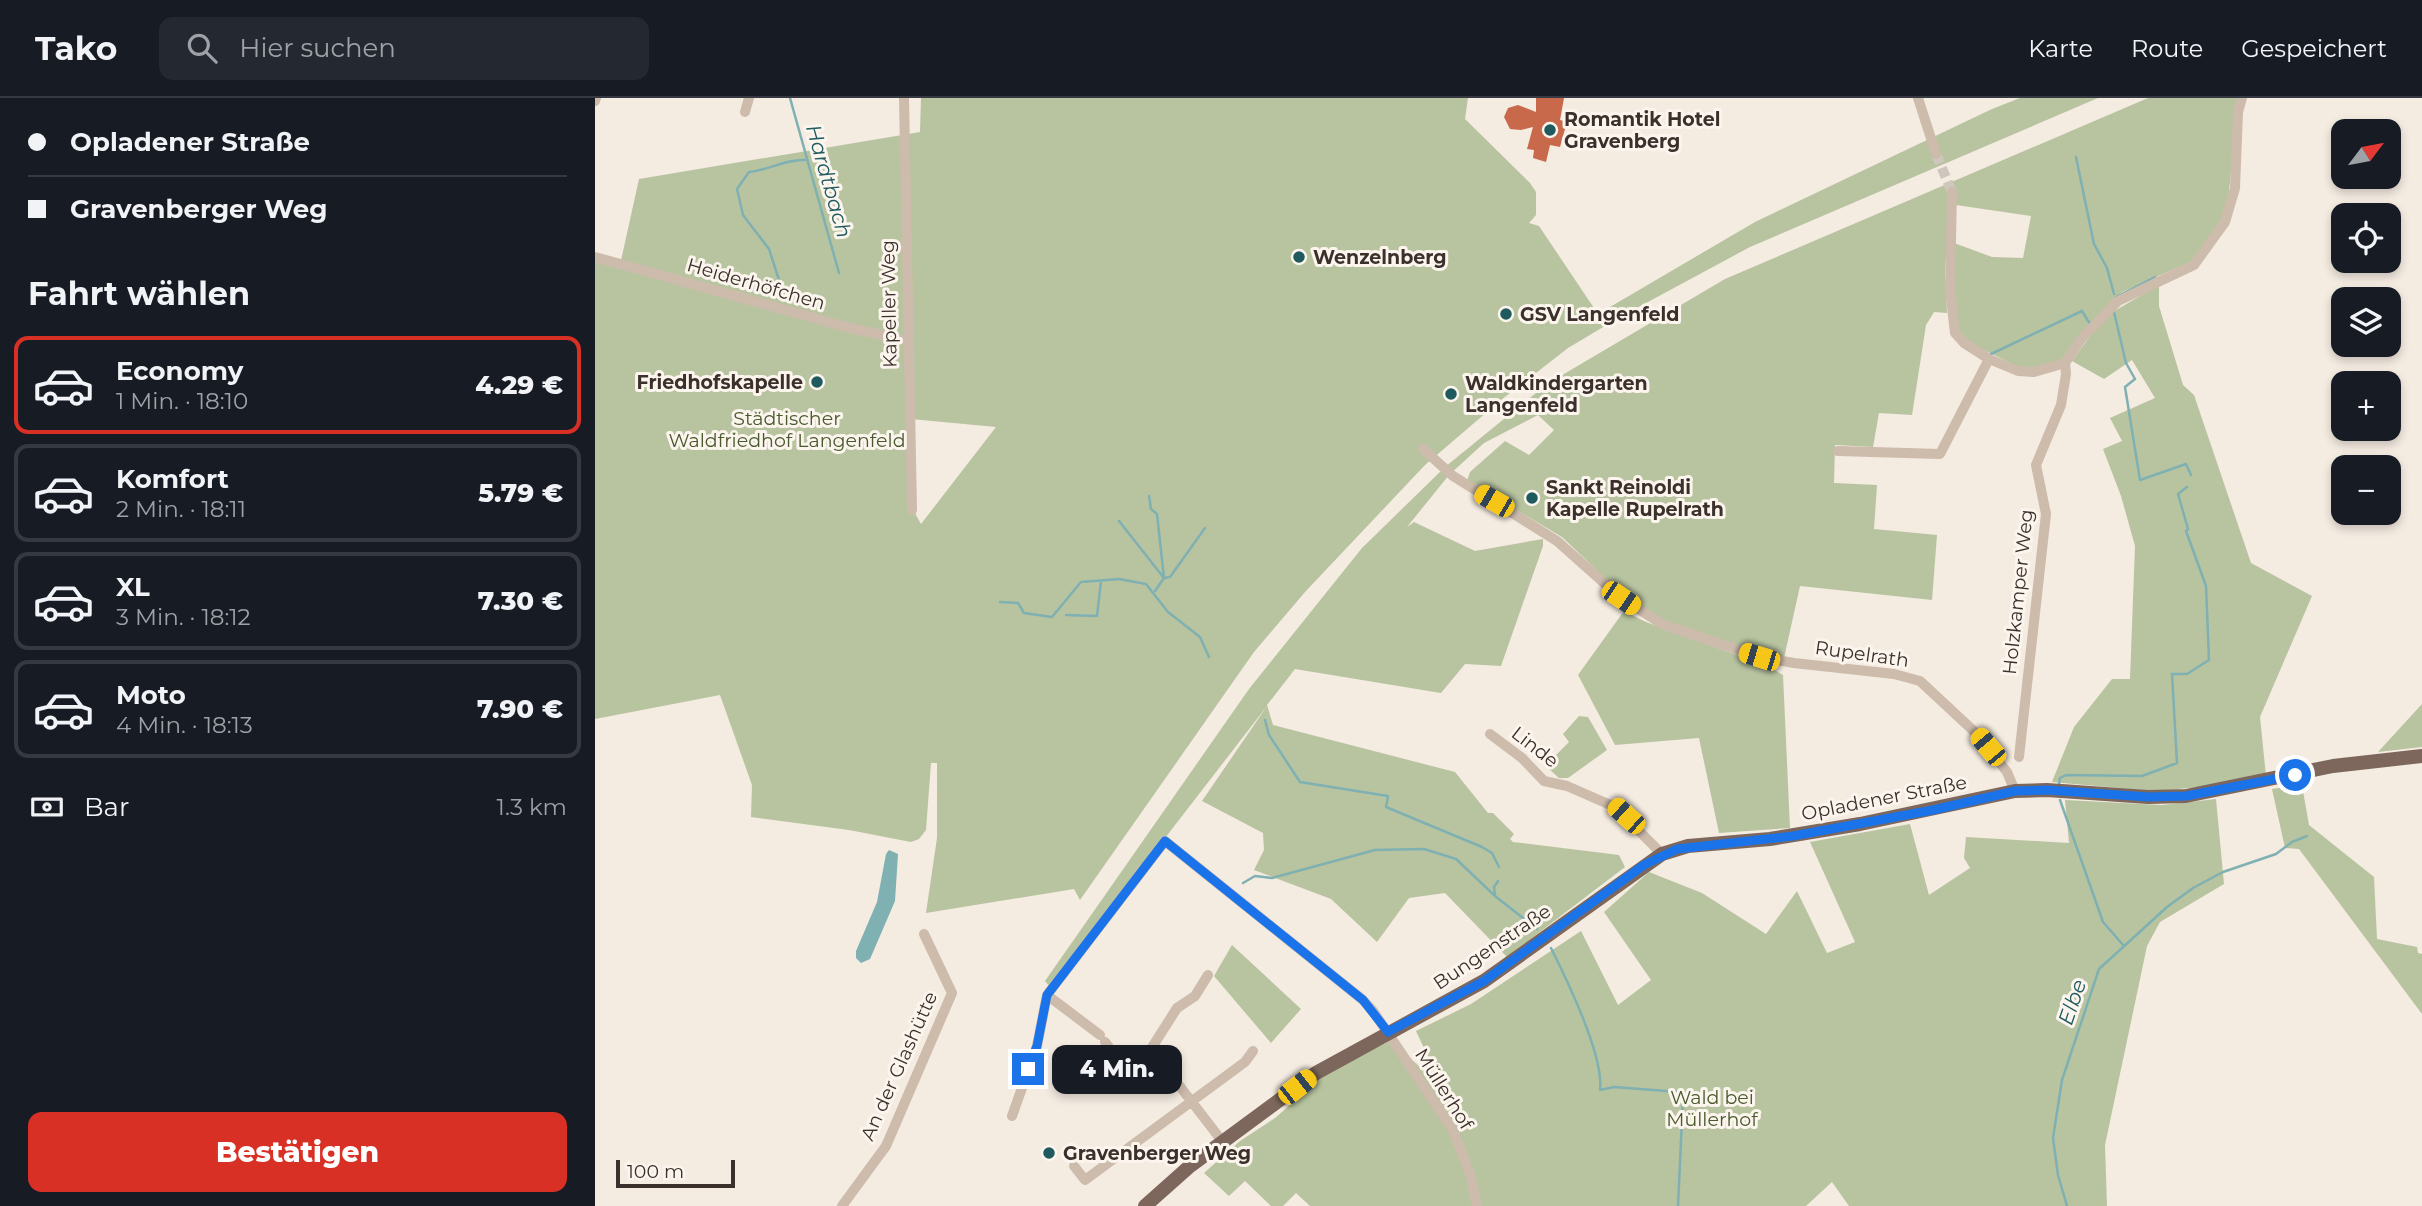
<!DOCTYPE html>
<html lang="de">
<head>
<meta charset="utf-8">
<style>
	:root { --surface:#171b24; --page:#242831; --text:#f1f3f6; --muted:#9ea1a6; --line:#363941; --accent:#d93025 }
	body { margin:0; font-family:Montserrat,sans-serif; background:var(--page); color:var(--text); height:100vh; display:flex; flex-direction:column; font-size:26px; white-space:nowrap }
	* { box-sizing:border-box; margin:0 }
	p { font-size:23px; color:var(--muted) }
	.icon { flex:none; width:38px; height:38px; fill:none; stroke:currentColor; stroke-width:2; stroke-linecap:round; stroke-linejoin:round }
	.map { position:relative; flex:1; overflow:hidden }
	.details { display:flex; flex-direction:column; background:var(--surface); width:595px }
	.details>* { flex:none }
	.banner { display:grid; align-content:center; height:154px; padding:0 28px; background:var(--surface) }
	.needle { width:46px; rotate:58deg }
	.tools { position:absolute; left:1736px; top:21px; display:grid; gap:14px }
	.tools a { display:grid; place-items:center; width:70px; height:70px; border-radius:14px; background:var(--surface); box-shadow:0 4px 10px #0003; font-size:35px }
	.scale { position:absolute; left:21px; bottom:18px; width:119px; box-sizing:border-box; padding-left:7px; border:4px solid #3b302b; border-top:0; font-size:19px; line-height:24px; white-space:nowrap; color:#3b302b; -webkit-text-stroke:5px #fbf5ee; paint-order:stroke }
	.end { position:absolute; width:32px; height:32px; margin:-16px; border:9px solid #1a73e8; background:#fff; box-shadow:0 0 0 4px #fff }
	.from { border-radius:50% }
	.bubble { position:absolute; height:49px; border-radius:14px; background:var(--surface); box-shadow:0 4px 10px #0003; font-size:23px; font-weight:800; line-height:49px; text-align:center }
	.car { position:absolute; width:21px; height:42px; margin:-21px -10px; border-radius:9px; box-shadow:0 0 5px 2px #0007; background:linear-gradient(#f5c518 24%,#345 0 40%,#f5c518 0 76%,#345 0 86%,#f5c518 0) }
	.banner b { display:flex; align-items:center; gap:24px; height:66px; font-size:26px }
	.banner b+b { border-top:2px solid var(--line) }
	.banner i { width:18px; height:18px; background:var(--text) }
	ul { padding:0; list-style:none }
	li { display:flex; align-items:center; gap:21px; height:98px; margin:0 14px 10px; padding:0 14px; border:4px solid var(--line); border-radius:14px }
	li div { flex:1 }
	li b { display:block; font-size:26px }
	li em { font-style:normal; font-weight:800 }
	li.selected { border-color:var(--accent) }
	li>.icon { width:63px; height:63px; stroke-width:1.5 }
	h2 { padding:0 28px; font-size:32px; line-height:84px }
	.pay { display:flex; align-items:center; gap:18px; height:77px; padding:0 28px; font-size:26px }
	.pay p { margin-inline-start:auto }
	.cta { display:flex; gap:14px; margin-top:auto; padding:14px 28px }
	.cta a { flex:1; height:80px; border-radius:14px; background:var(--accent); color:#fff; font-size:28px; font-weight:800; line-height:80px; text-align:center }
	header { display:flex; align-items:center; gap:42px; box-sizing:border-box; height:98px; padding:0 35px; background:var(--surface); border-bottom:2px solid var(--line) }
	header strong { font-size:33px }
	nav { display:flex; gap:38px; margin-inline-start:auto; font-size:24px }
	.search { width:490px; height:63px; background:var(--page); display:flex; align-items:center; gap:18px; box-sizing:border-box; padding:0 24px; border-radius:14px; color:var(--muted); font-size:26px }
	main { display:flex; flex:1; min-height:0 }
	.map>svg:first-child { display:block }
	.green { fill:#b8c4a0; fill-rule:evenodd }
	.water { fill:#7fb0b2 }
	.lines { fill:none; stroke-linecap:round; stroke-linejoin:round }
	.stream { stroke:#7fb0b2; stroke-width:2.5 }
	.building { fill:#c8694b }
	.minor-tunnel { stroke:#cfc6bd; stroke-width:10; stroke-dasharray:10 5; stroke-linecap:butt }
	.minor { stroke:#cdbbac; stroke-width:10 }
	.major { stroke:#7d675c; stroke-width:14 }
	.route { stroke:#1a73e8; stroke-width:9 }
	.poi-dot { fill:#1f5a5e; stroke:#fbf5ee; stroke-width:2.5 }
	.labels { text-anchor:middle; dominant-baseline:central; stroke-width:6; stroke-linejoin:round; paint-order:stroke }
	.poi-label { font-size:19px; font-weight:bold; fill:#3b302b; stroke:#fbf5ee; text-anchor:start }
	.street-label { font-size:19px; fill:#3b302b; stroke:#fbf5ee }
	.park-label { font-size:19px; fill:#4a5a2e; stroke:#fbf5ee }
	.water-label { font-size:21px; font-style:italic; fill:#1f5a5e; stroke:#fbf5ee }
</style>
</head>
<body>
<header>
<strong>Tako</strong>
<div class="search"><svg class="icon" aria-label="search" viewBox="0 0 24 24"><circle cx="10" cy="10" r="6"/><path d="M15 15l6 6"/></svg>Hier suchen</div>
<nav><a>Karte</a><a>Route</a><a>Gespeichert</a></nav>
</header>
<main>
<section class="details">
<div class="banner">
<b><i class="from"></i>Opladener Straße</b>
<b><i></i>Gravenberger Weg</b>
</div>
<h2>Fahrt wählen</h2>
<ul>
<li class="selected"><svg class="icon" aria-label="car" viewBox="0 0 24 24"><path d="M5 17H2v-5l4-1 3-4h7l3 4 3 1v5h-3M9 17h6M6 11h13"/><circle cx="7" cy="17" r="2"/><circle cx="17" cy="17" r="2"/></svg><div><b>Economy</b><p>1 Min. · 18:10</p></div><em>4.29 €</em></li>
<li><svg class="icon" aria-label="car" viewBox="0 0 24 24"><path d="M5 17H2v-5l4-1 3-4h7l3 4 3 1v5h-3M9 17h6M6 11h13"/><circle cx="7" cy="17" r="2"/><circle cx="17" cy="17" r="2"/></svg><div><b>Komfort</b><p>2 Min. · 18:11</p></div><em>5.79 €</em></li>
<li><svg class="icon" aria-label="car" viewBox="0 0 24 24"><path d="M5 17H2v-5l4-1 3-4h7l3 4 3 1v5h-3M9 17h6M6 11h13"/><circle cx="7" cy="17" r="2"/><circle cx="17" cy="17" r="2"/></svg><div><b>XL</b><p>3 Min. · 18:12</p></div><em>7.30 €</em></li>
<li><svg class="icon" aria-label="car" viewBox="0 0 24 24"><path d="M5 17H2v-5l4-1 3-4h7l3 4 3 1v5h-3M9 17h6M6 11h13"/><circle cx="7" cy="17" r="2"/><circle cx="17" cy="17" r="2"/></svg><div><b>Moto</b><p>4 Min. · 18:13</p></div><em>7.90 €</em></li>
</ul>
<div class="pay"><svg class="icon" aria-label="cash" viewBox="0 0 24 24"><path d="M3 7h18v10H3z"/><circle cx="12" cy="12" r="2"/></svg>Bar<p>1.3 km</p></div>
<div class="cta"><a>Bestätigen</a></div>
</section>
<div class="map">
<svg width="1827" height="1108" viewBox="0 0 1827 1108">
	<rect width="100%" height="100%" fill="#f4ebe1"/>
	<path class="green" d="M326 0H873L870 21 935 85 941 94V117L934 125 944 128 1003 216 1160 124 1397 11 1425 0H1503L1155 149 1025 219 973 250 906 302 830 367 710 494 659 554 485 802 479 791 331 815 342 740V665H336L331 732 324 741 316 744 254 732 156 719 157 687 125 597 0 621V160L25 167 44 81 325 34ZM316 321 401 329 326 426 321 417Z
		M1553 0H1644L1632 111 1602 161 1527 194 1501 219 1467 262 1441 271 1424 269 1378 247 1363 233 1359 211V145L1397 159 1428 160 1436 118 1354 106 1350 176 1352 215 1339 214 1331 227 1317 317 1284 315 1278 349 1240 347 1239 385 1282 387 1279 431 1342 437 1337 502 1205 488 1189 560 1170 557 1071 523 1027 496 967 439 872 383 875 374 910 343 934 357 959 332 943 317 889 345 854 377 812 429 819 424 880 453 948 441V448L906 568 870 566 846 595 700 571 672 607 678 627 860 674 893 715H898L919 736 915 741 918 744 1024 757 1030 769 912 859 850 795 814 800 782 844 736 801 659 772 669 752 668 735 607 703 672 608 455 889 450 883 654 591 767 450 850 369 952 286 1130 181Z
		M1564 187V208L1588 287 1599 297 1656 465 1717 498 1665 619 1671 678 1607 689 1558 693 1457 684 1479 629 1517 581H1535L1540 448 1526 398 1508 351 1527 343 1515 320 1560 300 1537 262 1509 281 1477 263 1509 219Z
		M1029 513 1051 524 1175 569 1188 577 1195 730 1124 735 1104 640 1020 647 983 577Z
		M1827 606V649L1783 654Z
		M984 618 993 619 1012 652 973 680H964L954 671 963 661 961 657 974 644 968 636Z
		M1707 687 1714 727 1779 779 1782 841 1822 849 1823 855 1827 856V916L1704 751 1690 750 1677 691Z
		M1621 701 1629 786 1565 824 1552 848 1510 1047 1512 1108H1254L1237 1084 1211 1108H715L701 1095 688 1108H676L650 1083 634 1098 609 1075 645 1043 680 1020 735 972 795 943 824 968 836 965 821 933 876 906 986 833 1023 907 1056 882 1009 814 1054 774 1107 795 1171 836 1202 793 1232 855 1260 844 1215 744 1315 726 1334 797 1375 770 1369 760 1371 739 1474 745 1470 702 1567 707Z
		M637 847 706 911 676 945 619 878Z"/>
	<path class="water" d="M294 752 303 756 300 803 275 861 266 865 261 860V853L282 804 291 756Z"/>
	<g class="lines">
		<path class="stream" d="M195 0 244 175
			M1481 59 1499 146 1512 170 1519 196
			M185 185 174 151 148 117 142 91 154 74C175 72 190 61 211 62
			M1521 199 1560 179
			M1519 214 1531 265 1540 281 1530 289 1545 382 1591 366 1596 377
			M1396 256 1487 213 1495 226 1497 224
			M554 398 556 411 562 416 569 480 560 493
			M524 423 569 480 575 479 610 430
			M405 504 423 505 429 515 457 519 486 484 524 481 551 486 573 514 605 539 614 559
			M471 517 502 518 506 483
			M670 622 674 637 705 684 793 698 791 709 887 749 897 755 904 769
			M1464 686 1465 680 1471 677 1547 678 1582 665 1577 576H1592L1614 562 1611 488 1591 433 1593 431 1583 396 1592 389
			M1465 702 1508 824 1529 848
			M903 783 899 789 900 798 942 831
			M648 785 660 778 677 780 780 752 829 751 861 761 900 798
			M956 850C972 882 1009 959 1005 992L1019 989 1084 994 1088 999 1083 1108
			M1472 1108 1463 1077 1458 1040 1467 982 1504 871 1572 809 1598 790 1628 774 1681 756 1697 744 1712 738"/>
	</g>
	<path class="building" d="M941 0H969L965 22 972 24 965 49 955 47 951 64 938 60 939 52 932 51 938 29 926 32 915 31 909 19 913 10 923 7 941 14Z"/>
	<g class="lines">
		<path class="minor-tunnel" d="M1341 56 1357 94"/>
		<path class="minor" d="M309 0 317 412
			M1323 0 1341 56
			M0 3 1 0
			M150 14 154 0
			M1357 94 1355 192 1360 235 1369 245 1394 261 1423 273 1439 274 1470 265
			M0 159 255 230 313 243
			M828 351 858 378 962 443 1026 500 1067 526 1164 559 1199 565 1299 576 1325 583 1383 637 1412 674 1420 693
			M1243 353 1345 356 1394 261
			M895 636 927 660 949 683 972 688 1020 709 1067 756
			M1424 659 1451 416 1441 367 1466 307 1471 276 1470 265 1487 240 1523 203 1599 167 1630 124 1640 90 1643 14 1647 0
			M452 897 505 937
			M510 944 531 972 556 951 582 910 600 898 613 877
			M556 951 627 1043
			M417 1018 442 948 452 897 570 743 768 902 778 913 858 1032 875 1076 882 1108
			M479 1068 490 1082 650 964 658 953
			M247 1108 291 1048 357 895 329 836"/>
		<path class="major" d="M550 1108 595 1068 721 975 889 883 1067 756 1093 748 1175 741 1265 726 1420 693 1452 692 1553 699 1591 698 1738 668 1827 658"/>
	</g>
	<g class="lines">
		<path class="route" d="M433 971 442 948 452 897 570 743 768 902 793 934 889 883 1049 767 1082 751 1198 738 1338 712 1420 693 1452 692 1553 699 1591 698 1700 677"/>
	</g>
	<g class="poi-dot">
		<circle cx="955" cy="32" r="7"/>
		<circle cx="704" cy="159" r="7"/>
		<circle cx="911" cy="216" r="7"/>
		<circle cx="222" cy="284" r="7"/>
		<circle cx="856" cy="296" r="7"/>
		<circle cx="937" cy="400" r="7"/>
		<circle cx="454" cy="1055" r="7"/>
	</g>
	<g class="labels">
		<g class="poi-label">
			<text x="969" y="21">Romantik Hotel<tspan x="969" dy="22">Gravenberg</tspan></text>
			<text x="718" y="159">Wenzelnberg</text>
			<text x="925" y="216">GSV Langenfeld</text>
			<text x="208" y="284" text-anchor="end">Friedhofskapelle</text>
			<text x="870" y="285">Waldkindergarten<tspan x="870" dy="22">Langenfeld</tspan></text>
			<text x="951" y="389">Sankt Reinoldi<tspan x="951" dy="22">Kapelle Rupelrath</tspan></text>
			<text x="468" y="1055">Gravenberger Weg</text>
		</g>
		<g class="street-label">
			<text transform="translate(161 186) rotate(16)">Heiderhöfchen</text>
			<text transform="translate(294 206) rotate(-91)">Kapeller Weg</text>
			<text transform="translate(1423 494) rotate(-84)">Holzkamper Weg</text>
			<text transform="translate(1267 556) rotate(8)">Rupelrath</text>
			<text transform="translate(940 649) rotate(38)">Linde</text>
			<text transform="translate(1289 700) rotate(-11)">Opladener Straße</text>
			<text transform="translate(897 849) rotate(-34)">Bungenstraße</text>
			<text transform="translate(304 968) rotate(-66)">An der Glashütte</text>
			<text transform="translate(849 991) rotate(58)">Müllerhof</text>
		</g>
		<g class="park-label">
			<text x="192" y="320">Städtischer<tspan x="192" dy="22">Waldfriedhof Langenfeld</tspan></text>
			<text x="1117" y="999">Wald bei<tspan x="1117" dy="22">Müllerhof</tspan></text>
		</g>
		<g class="water-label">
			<text transform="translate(234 83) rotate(74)">Hardtbach</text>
			<text transform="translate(1477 904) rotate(-71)">Elbe</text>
		</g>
	</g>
</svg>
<div class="tools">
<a><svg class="needle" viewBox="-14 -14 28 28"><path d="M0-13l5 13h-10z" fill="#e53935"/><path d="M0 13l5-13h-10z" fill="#9ea1a6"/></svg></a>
<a><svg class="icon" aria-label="locate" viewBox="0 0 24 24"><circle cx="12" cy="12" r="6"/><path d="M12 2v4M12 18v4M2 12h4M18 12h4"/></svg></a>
<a><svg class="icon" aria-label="layers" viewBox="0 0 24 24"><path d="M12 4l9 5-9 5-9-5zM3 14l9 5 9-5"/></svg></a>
<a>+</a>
<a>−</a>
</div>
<div class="scale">100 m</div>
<i class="end from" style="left:1700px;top:677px"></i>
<i class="end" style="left:433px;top:971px"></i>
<div class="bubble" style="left:457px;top:947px;width:130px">4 Min.</div>
<i class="car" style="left:899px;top:403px;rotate:300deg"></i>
<i class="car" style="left:1026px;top:500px;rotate:124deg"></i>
<i class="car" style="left:1164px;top:559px;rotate:287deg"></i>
<i class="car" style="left:1393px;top:649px;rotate:320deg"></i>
<i class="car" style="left:1031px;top:718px;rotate:312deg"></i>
<i class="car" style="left:702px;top:989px;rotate:52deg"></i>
</div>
</main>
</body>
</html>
